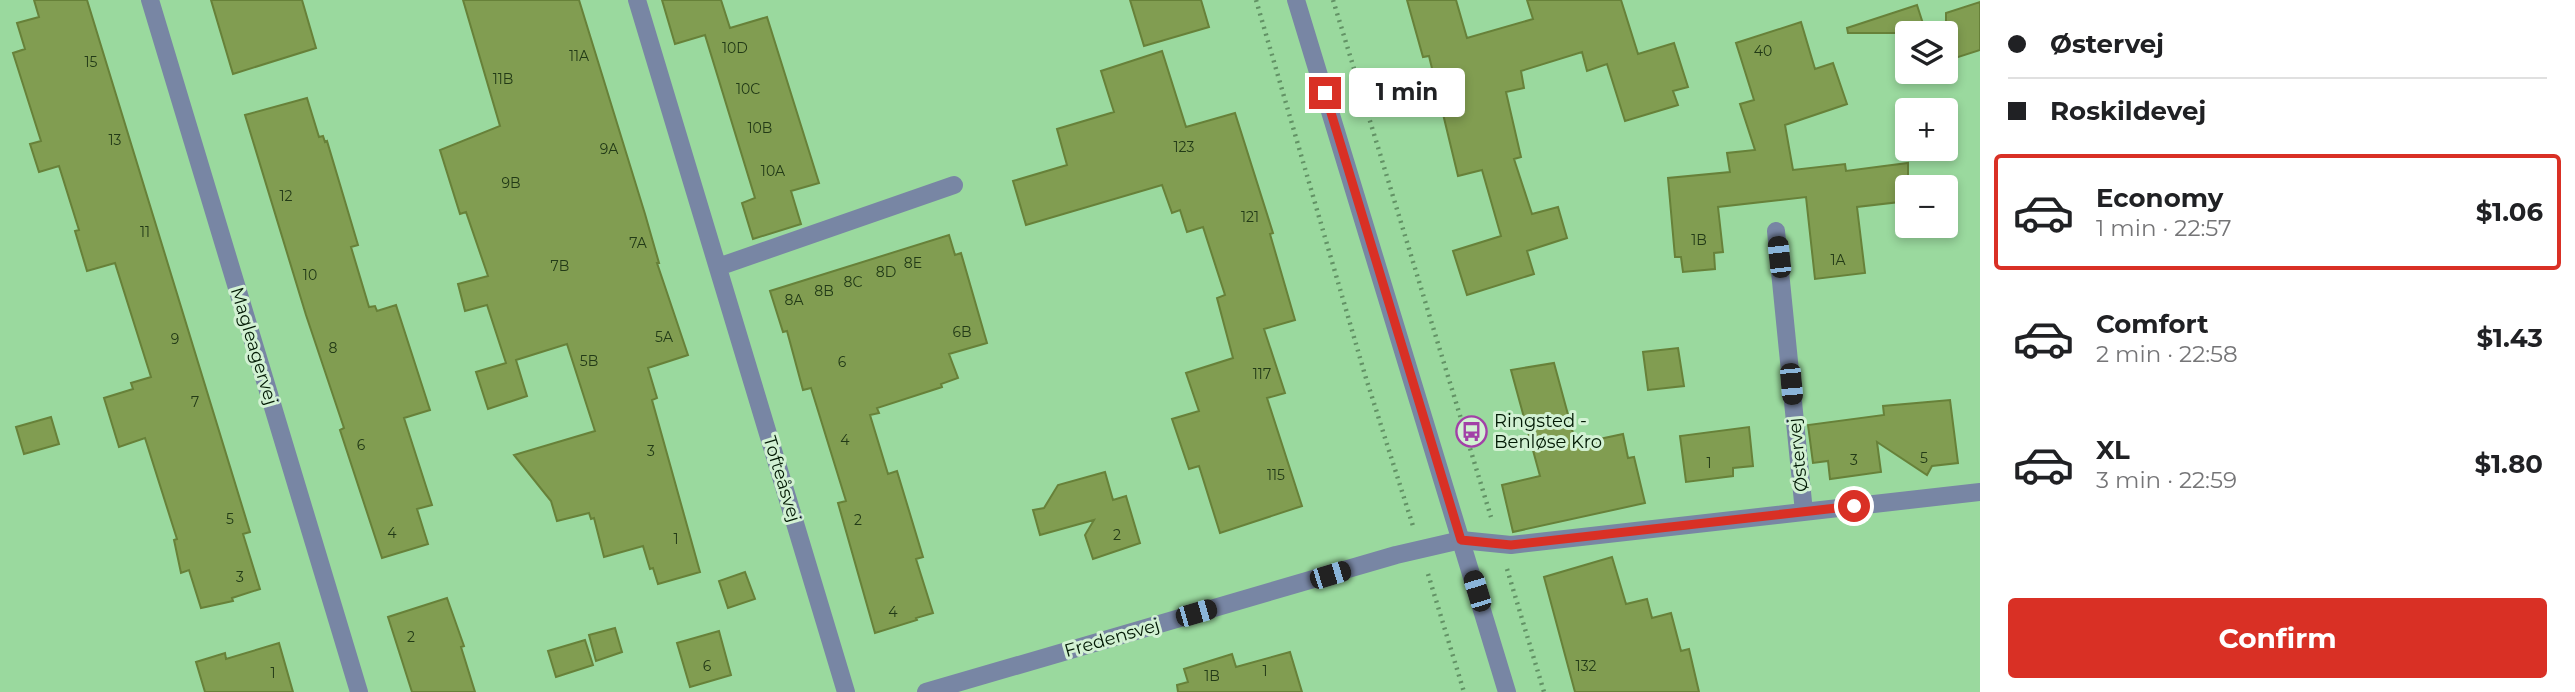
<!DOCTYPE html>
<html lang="en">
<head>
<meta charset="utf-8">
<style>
	:root { --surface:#fff; --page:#f6f6f6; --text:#202124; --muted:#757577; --line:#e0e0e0; --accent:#d93025 }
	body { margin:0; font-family:Montserrat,sans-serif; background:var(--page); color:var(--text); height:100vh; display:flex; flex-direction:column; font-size:26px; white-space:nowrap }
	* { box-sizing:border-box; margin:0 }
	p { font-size:23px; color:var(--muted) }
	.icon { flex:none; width:38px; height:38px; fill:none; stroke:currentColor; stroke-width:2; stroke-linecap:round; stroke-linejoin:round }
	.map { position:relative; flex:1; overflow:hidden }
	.side { display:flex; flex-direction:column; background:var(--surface); width:595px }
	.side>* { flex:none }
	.top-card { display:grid; align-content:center; height:154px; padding:0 28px; background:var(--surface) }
	.controls { position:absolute; left:1895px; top:21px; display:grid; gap:14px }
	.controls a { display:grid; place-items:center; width:63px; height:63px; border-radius:7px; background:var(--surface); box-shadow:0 4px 10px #0003; font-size:35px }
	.end { position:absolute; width:32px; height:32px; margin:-16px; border:9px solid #d93025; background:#fff; box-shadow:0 0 0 4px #fff }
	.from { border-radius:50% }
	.bubble { position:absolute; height:49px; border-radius:7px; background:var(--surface); box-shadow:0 4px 10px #0003; font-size:23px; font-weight:700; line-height:49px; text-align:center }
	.car { position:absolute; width:21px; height:42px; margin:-21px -10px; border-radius:9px; box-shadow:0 0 5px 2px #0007; background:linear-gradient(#222 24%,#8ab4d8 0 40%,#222 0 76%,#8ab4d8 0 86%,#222 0) }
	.top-card b { display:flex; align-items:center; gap:24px; height:66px; font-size:26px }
	.top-card b+b { border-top:2px solid var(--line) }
	.top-card i { width:18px; height:18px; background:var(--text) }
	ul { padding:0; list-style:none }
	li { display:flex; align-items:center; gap:21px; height:116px; margin:0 14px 10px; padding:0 14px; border:4px solid transparent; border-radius:7px }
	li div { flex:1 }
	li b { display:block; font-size:26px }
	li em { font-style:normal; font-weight:700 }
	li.on { border-color:var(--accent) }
	li>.icon { width:63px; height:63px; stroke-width:1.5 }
	.button { display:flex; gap:14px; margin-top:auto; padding:14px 28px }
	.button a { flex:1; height:80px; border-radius:7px; background:var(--accent); color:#fff; font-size:28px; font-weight:700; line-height:80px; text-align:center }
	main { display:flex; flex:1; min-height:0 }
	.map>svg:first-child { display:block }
	.building { fill:#819d51; stroke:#678139; stroke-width:2 }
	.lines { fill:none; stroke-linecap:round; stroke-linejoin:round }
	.path { stroke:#629265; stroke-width:4.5; stroke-dasharray:2 5; stroke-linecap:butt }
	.minor { stroke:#7886a4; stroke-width:18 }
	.tertiary { stroke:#7886a4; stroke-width:18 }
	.route { stroke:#d93025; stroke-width:9 }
	.labels { text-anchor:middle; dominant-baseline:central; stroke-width:6; stroke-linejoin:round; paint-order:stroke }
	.number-label { font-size:14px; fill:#223a17 }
	.street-label { font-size:18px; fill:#021904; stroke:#d2f1d3 }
	.poi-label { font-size:18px; fill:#021904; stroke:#d2f1d3; text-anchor:start }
</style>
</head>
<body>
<main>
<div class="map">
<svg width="1980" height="692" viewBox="0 0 1980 692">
	<rect width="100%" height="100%" fill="#9ad99e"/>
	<path class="building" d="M34 0H87L250 532 243 534 260 589 232 598 233 601 201 608 189 570 181 573 174 540 177 539 145 438 119 447 104 398 133 389 131 383 151 377 115 263 87 271 75 231 79 230 59 166 39 172 30 144 41 141 13 53 25 49 17 23 39 17Z
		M211 0H302L316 48 233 74Z
		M463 0H579L645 214 659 263H657L688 355 648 368 657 398 652 400 700 572 658 584 653 568 650 569 643 546 604 557 594 518 591 519 589 513 557 521 551 501 514 455 595 431 567 344 516 360 527 396 488 409 476 372 506 363 487 305 465 311 458 284 488 276 466 212 460 214 440 150 500 126Z
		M662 0H721L730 28 767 17 819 183 791 191 801 224 753 239 742 203 755 198 705 35 675 44Z
		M1130 0H1201L1209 27 1144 46Z
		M1407 0H1456L1467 38 1533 19 1527 0H1621L1638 54 1674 43 1688 87 1673 91 1678 105 1625 121 1607 64 1587 71 1582 52 1521 71 1524 88 1506 92 1521 157 1514 159 1532 214 1558 207 1567 238 1527 251 1534 274 1467 295 1453 251 1501 236 1482 170 1458 176 1429 56 1423 57Z
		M1980 2V50L1946 61V13Z
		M1917 5 1926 33H1848L1847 28Z
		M1801 22 1815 69 1833 63 1847 104 1785 125 1793 170 1845 164 1846 171 1908 163V201L1857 207 1865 273 1815 279 1806 197 1718 207 1723 252 1714 253 1715 269 1683 272 1681 257H1675L1668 178 1730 172 1727 153 1755 150 1740 104 1754 100 1736 43Z
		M1162 51 1186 127 1235 113 1273 233 1270 234 1295 320 1264 329 1285 393 1267 398 1302 506 1220 533 1199 466 1189 469 1172 419 1199 411 1186 373 1233 358 1217 298 1225 295 1203 227 1187 232 1180 210 1172 213 1162 185 1026 225 1013 181 1067 165 1057 129 1114 112 1101 71Z
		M307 98 319 137 323 136 325 142 327 141 358 245 351 247 369 307 375 306 377 311 396 305 430 410 404 418 432 505 417 509 428 544 382 558 340 430 344 428 306 315 245 115Z
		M949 235 955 255 961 253 987 343 949 354 958 378 941 384 942 387 877 408 879 413 870 415 888 474 897 471 923 557 916 559 933 613 916 618 917 620 875 633 838 503 846 501 811 388 803 390 787 331 783 332 770 291Z
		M1678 348 1684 386 1648 390 1643 352Z
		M1554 363 1576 444 1623 434 1628 458 1634 457 1645 503 1513 532 1502 485 1540 476 1511 370Z
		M1950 400 1958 463 1932 466 1927 475 1877 442 1881 472 1830 479 1828 461 1813 463 1808 425 1884 415 1883 406Z
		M51 417 59 444 24 454 16 427Z
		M1749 427 1753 466 1733 468V476L1686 482 1680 436Z
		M1105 472 1113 500 1126 496 1140 543 1093 559 1085 535 1094 520 1040 535 1033 510 1044 508 1058 485Z
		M1612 557 1626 604 1647 599 1652 618 1671 613 1681 651 1689 649 1699 692H1575L1544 577Z
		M745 572 755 599 728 608 719 581Z
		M447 598 464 646 461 647 475 692H412L388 617Z
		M615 628 622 652 596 661 589 635Z
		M719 631 731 675 690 687 677 643Z
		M585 640 593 665 556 677 548 651Z
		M279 643 293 692H205L196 662 225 653 226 659Z
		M1290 652 1302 692H1178L1177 685 1188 682 1184 669 1232 654 1236 667Z"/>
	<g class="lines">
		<path class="path" d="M1256 0 1365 375 1413 526
			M1333 0 1491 517
			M1507 569 1544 692
			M1428 574 1464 692"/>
		<path class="minor" d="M150 0 359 692
			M637 0 846 692
			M1776 231 1804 512
			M718 267 954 185
			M926 692 1396 555 1461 540 1511 545 1980 492"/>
		<path class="tertiary" d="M1296 0 1507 692"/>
	</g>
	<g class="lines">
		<path class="route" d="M1325 93 1461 540 1511 545 1854 506"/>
	</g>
	<defs>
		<symbol id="bus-ring" viewBox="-11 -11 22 22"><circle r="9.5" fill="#d2f1d3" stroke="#a240a7" stroke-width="1.5"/><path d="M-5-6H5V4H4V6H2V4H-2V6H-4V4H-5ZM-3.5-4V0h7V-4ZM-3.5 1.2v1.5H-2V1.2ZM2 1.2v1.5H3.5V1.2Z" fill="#a240a7"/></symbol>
	</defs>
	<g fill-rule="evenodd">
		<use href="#bus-ring" x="1454" y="414" width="35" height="35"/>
	</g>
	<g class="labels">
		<g class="number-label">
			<text x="735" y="48">10D</text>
			<text x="1763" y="51">40</text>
			<text x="579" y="56">11A</text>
			<text x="91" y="62">15</text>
			<text x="503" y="79">11B</text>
			<text x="748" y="89">10C</text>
			<text x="760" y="128">10B</text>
			<text x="115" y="140">13</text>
			<text x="1184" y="147">123</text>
			<text x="609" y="149">9A</text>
			<text x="773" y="171">10A</text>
			<text x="511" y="183">9B</text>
			<text x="286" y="196">12</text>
			<text x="1250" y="217">121</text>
			<text x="145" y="232">11</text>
			<text x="1699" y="240">1B</text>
			<text x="638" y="243">7A</text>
			<text x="1838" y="260">1A</text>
			<text x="913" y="263">8E</text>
			<text x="560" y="266">7B</text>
			<text x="886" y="272">8D</text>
			<text x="310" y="275">10</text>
			<text x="853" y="282">8C</text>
			<text x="824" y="291">8B</text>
			<text x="794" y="300">8A</text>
			<text x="962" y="332">6B</text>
			<text x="664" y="337">5A</text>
			<text x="175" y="339">9</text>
			<text x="333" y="348">8</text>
			<text x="589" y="361">5B</text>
			<text x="842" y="362">6</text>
			<text x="1262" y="374">117</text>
			<text x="195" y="402">7</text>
			<text x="845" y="440">4</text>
			<text x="361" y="445">6</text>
			<text x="651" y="451">3</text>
			<text x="1924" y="458">5</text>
			<text x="1854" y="460">3</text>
			<text x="1709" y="463">1</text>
			<text x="1276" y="475">115</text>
			<text x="230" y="519">5</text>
			<text x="858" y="520">2</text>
			<text x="392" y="533">4</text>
			<text x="1117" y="535">2</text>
			<text x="676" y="539">1</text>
			<text x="240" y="577">3</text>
			<text x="893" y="612">4</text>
			<text x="411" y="637">2</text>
			<text x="707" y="666">6</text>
			<text x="1586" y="666">132</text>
			<text x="1265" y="671">1</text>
			<text x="273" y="673">1</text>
			<text x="1212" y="676">1B</text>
		</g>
		<g class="street-label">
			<text transform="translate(254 346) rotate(73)">Magleagervej</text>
			<text transform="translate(1798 455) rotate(-96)">Østervej</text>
			<text transform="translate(782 479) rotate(73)">Tofteåsvej</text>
			<text transform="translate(1112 638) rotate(-16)">Fredensvej</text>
		</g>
		<g class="poi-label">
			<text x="1494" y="421">Ringsted -<tspan x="1494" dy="21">Benløse Kro</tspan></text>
		</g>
	</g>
</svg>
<div class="controls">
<a><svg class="icon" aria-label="layers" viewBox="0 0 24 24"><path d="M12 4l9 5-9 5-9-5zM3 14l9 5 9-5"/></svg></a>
<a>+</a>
<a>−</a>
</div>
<i class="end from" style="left:1854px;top:506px"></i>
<i class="end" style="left:1325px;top:93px"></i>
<div class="bubble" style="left:1349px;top:68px;width:116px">1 min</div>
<i class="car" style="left:1779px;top:257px;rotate:354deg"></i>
<i class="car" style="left:1791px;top:384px;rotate:175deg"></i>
<i class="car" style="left:1330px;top:575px;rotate:73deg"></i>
<i class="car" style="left:1477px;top:591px;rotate:343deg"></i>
<i class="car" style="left:1196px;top:613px;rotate:74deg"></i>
</div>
<section class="side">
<div class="top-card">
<b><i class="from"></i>Østervej</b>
<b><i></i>Roskildevej</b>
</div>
<ul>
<li class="on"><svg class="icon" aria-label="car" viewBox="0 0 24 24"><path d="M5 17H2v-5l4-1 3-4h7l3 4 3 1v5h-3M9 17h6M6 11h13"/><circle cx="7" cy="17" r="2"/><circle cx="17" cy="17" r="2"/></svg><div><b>Economy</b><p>1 min · 22:57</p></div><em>$1.06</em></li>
<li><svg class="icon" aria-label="car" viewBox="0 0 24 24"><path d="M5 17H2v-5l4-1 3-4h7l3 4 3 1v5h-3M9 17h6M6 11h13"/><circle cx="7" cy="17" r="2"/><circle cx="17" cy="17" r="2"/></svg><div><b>Comfort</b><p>2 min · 22:58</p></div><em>$1.43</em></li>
<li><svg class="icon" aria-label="car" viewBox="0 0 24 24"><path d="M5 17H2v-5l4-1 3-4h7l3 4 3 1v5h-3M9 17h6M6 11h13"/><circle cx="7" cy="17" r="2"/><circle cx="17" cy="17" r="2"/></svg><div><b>XL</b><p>3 min · 22:59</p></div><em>$1.80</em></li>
</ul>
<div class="button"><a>Confirm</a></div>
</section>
</main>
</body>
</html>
